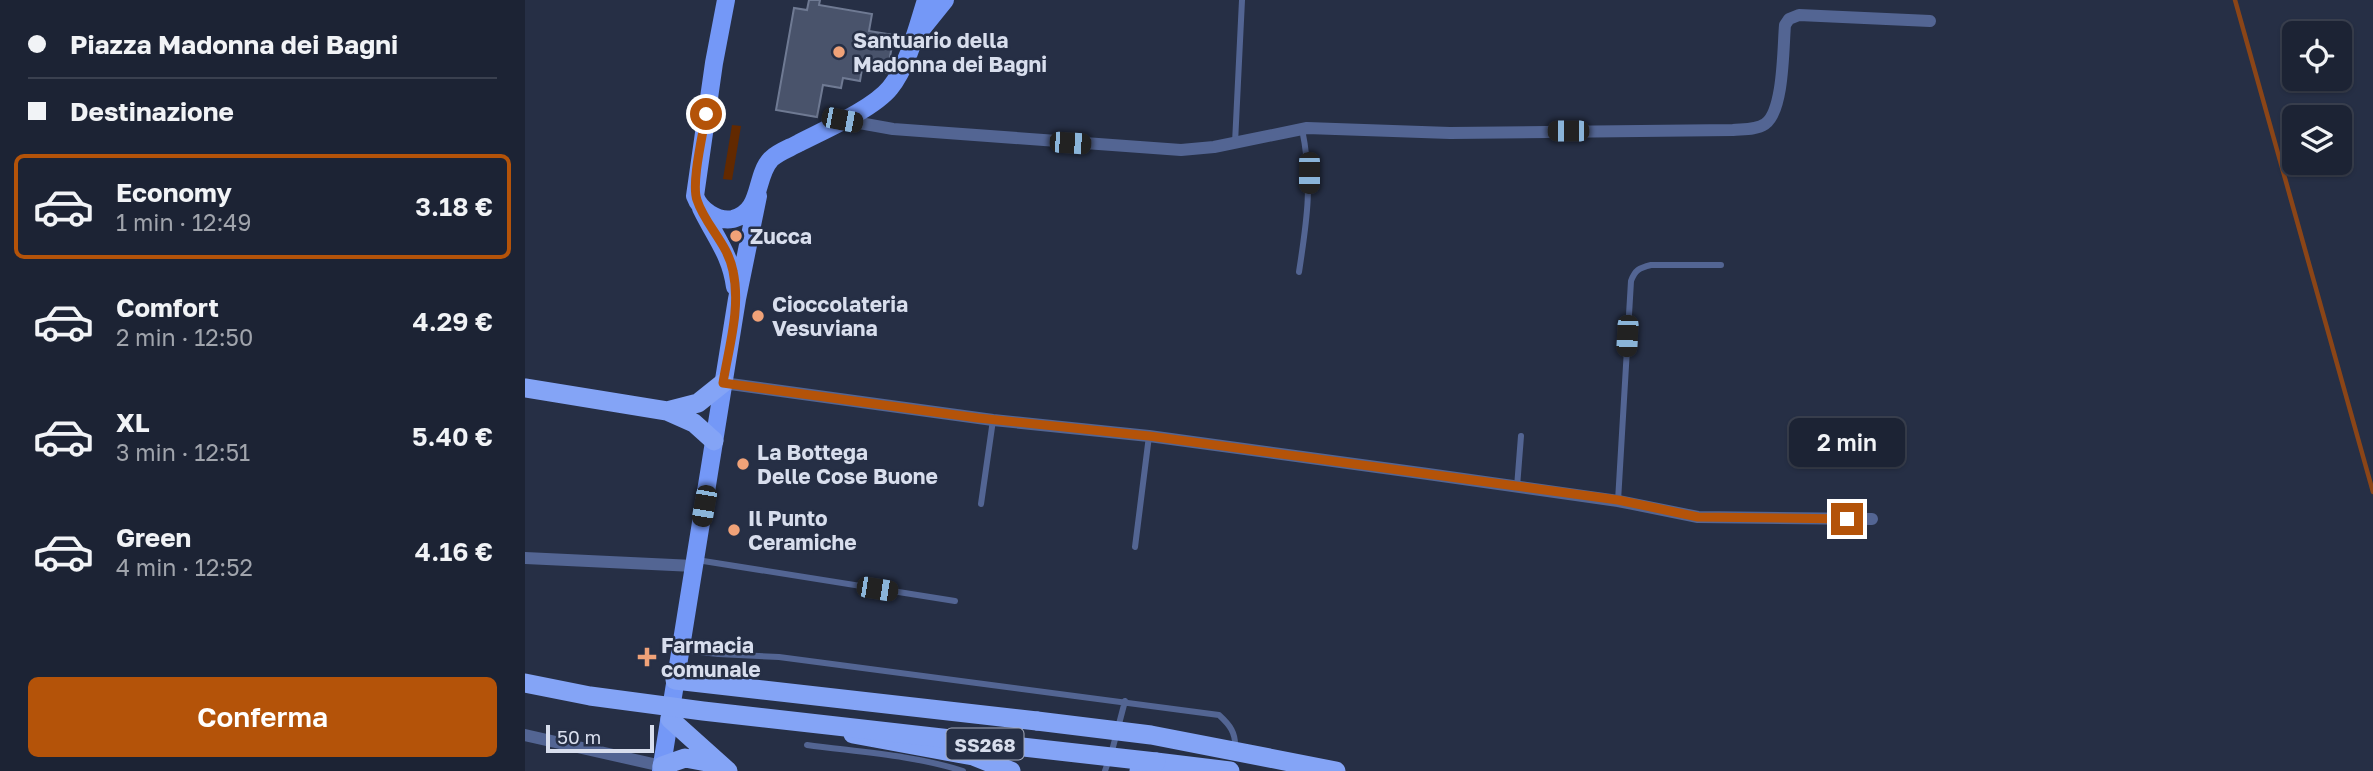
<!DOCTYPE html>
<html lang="it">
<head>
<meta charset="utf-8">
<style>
	:root { --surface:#1c2334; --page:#252b3c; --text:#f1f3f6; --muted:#a0a4ac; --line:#3a404f; --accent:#b45309 }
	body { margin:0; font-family:"Golos Text",sans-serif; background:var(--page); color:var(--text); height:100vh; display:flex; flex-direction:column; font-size:26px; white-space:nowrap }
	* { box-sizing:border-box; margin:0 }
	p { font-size:23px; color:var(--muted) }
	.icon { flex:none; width:38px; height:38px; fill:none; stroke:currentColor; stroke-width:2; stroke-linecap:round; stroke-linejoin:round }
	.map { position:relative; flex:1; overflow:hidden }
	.sheet { display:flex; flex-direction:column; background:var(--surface); width:525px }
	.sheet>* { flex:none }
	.guide { display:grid; align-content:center; height:154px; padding:0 28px; background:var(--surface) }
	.tools { position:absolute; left:1757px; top:21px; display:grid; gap:14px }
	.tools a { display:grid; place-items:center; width:70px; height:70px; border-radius:10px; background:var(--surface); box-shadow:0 2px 5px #0004,0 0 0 2px var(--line); font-size:35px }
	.scale { position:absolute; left:21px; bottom:18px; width:108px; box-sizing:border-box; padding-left:7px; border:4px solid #d8deed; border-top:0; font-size:19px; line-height:24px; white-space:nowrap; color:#d8deed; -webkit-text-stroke:5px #262f45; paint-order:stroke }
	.end { position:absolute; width:32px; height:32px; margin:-16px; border:9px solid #b45309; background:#fff; box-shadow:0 0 0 4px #fff }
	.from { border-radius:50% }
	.bubble { position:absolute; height:49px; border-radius:10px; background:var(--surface); box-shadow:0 2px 5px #0004,0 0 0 2px var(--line); font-size:23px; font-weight:600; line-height:49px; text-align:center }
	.car { position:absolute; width:21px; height:42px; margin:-21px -10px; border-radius:9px; box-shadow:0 0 5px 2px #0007; background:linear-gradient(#222 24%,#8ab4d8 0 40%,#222 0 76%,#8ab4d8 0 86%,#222 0) }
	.guide b { display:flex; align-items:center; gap:24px; height:66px; font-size:26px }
	.guide b+b { border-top:2px solid var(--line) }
	.guide i { width:18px; height:18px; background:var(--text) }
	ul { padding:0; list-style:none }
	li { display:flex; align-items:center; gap:21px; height:105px; margin:0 14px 10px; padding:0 14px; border:4px solid transparent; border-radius:10px }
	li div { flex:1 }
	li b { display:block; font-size:26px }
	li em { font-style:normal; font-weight:600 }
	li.selected { border-color:var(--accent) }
	li>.icon { width:63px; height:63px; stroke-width:1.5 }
	.primary-button { display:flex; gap:14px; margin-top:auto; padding:14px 28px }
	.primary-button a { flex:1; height:80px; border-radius:10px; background:var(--accent); color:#fff; font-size:28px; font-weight:600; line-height:80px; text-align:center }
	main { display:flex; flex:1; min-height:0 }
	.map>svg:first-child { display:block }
	.green { fill:#622900 }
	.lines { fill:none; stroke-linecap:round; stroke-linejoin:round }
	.stream { stroke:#8b4517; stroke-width:4.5 }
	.building { fill:#49536b; stroke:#6f7a93; stroke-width:2 }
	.service { stroke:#536593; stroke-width:6 }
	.minor { stroke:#536593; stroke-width:12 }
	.primary { stroke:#7498f7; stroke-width:18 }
	.trunk { stroke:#84a4f6; stroke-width:19 }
	.trunk-bridge { stroke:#84a4f6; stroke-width:19 }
	.route { stroke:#b45309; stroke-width:9 }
	.poi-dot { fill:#f0a278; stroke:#262f45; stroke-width:2.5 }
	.labels { text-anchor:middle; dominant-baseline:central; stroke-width:5; stroke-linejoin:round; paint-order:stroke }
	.shield { fill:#262f45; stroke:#a3aabb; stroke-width:2 }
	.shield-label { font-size:19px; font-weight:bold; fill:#d8deed }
	.poi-label { font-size:21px; font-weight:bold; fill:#d8deed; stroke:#262f45; text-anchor:start }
</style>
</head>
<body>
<main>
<section class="sheet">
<div class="guide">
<b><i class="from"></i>Piazza Madonna dei Bagni</b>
<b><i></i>Destinazione</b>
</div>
<ul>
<li class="selected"><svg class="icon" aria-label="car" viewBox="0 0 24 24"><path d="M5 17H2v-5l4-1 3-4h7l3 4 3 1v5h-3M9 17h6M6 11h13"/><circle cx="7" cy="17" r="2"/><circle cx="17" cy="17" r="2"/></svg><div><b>Economy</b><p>1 min · 12:49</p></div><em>3.18 €</em></li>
<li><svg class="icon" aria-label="car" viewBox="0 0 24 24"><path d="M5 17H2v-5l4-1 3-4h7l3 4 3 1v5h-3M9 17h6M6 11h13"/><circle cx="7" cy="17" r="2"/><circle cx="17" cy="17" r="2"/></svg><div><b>Comfort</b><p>2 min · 12:50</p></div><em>4.29 €</em></li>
<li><svg class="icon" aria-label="car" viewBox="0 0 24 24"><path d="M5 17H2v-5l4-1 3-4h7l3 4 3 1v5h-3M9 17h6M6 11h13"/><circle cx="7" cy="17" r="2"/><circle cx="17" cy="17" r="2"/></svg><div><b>XL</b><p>3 min · 12:51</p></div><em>5.40 €</em></li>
<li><svg class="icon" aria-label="car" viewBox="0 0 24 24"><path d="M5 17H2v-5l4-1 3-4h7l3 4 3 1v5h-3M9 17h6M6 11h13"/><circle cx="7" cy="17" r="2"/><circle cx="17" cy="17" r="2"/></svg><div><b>Green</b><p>4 min · 12:52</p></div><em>4.16 €</em></li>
</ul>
<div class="primary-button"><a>Conferma</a></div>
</section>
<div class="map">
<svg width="1848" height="771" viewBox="0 0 1848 771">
	<rect width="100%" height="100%" fill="#262f45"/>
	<path class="green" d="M207 125 216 126 207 180 198 179Z"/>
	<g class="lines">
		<path class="stream" d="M1710 0 1848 492"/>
	</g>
	<path class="building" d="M284 0H295L294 5 347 14 344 31 369 35 362 73 337 69 335 81 318 78 316 88 298 85 292 117 251 110 269 8 282 10Z"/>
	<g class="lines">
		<path class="service" d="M710 143 717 0
			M774 272C782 220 788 182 777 129
			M992 487 996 436
			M1093 501 1106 281C1110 270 1114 268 1126 265H1196
			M456 504 468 420
			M610 547 624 436
			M172 560 430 601
			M157 650 193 654 254 657 694 715C705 725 711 733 710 748
			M282 745C334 752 388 755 438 771
			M580 771 588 747 600 701"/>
		<path class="minor" d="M318 120 368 129 656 150 689 147 782 128 925 133 1208 130C1218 129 1231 130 1240 124 1259 111 1258 47 1260 25L1264 19 1274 15 1405 21
			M198 383 468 420 624 436 903 474 1093 501 1173 517 1347 519
			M0 558 169 566
			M0 735 137 766"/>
		<path class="primary" d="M201 0 189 63 170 196C175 210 192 222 208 219 238 211 229 177 246 159 253 152 265 148 274 143 299 130 348 109 365 88 383 66 392 28 401 0
			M395 31 420 0
			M176 208C190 237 206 255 210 287
			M136 771 212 299 233 196"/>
		<path class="trunk" d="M0 388 142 411 169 423 189 441
			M142 411 173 403 198 383
			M150 680 512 721
			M145 719 203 771
			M328 734 448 756 486 771
			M137 766 160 758 193 764
			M614 771 631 762 705 771"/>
		<path class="trunk-bridge" d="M0 683 65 696 178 711 631 762
			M512 721 626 735 811 771"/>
	</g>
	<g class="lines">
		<path class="route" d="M181 114C178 134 166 183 172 200 180 225 203 244 208 271 216 308 204 346 198 383L453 418 624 436 903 474 1093 500 1173 517 1322 519"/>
	</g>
	<g class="poi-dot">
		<circle cx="314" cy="52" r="7"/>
		<circle cx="211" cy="236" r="7"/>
		<circle cx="233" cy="316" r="7"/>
		<circle cx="218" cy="464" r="7"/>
		<circle cx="209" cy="530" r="7"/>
		<path d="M118.5 646.5h7v7h7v7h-7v7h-7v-7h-7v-7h7z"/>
	</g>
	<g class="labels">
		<rect class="shield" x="421.5" y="728.5" width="77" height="31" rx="5"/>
		<g class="shield-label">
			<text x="460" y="744">SS268</text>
		</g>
		<g class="poi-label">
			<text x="328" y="40">Santuario della<tspan x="328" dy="24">Madonna dei Bagni</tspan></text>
			<text x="225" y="236">Zucca</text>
			<text x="247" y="304">Cioccolateria<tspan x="247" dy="24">Vesuviana</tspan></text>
			<text x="232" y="452">La Bottega<tspan x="232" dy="24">Delle Cose Buone</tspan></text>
			<text x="223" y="518">Il Punto<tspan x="223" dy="24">Ceramiche</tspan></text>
			<text x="136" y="645">Farmacia<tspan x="136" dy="24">comunale</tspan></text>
		</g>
	</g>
</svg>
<div class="tools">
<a><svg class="icon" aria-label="locate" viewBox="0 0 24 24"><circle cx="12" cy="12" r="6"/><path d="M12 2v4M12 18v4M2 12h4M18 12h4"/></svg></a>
<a><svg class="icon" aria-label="layers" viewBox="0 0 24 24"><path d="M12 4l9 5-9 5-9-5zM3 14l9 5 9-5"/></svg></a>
</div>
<div class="scale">50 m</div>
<i class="end from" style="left:181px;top:114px"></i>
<i class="end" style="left:1322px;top:519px"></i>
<div class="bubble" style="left:1264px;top:418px;width:116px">2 min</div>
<i class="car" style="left:317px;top:120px;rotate:101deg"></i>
<i class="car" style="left:1043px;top:131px;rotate:270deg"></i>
<i class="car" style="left:545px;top:143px;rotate:94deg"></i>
<i class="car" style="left:784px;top:173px;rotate:180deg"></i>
<i class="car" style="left:1102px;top:336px;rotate:183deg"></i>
<i class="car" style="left:179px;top:506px;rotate:190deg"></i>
<i class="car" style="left:352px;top:589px;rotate:99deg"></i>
</div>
</main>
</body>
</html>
